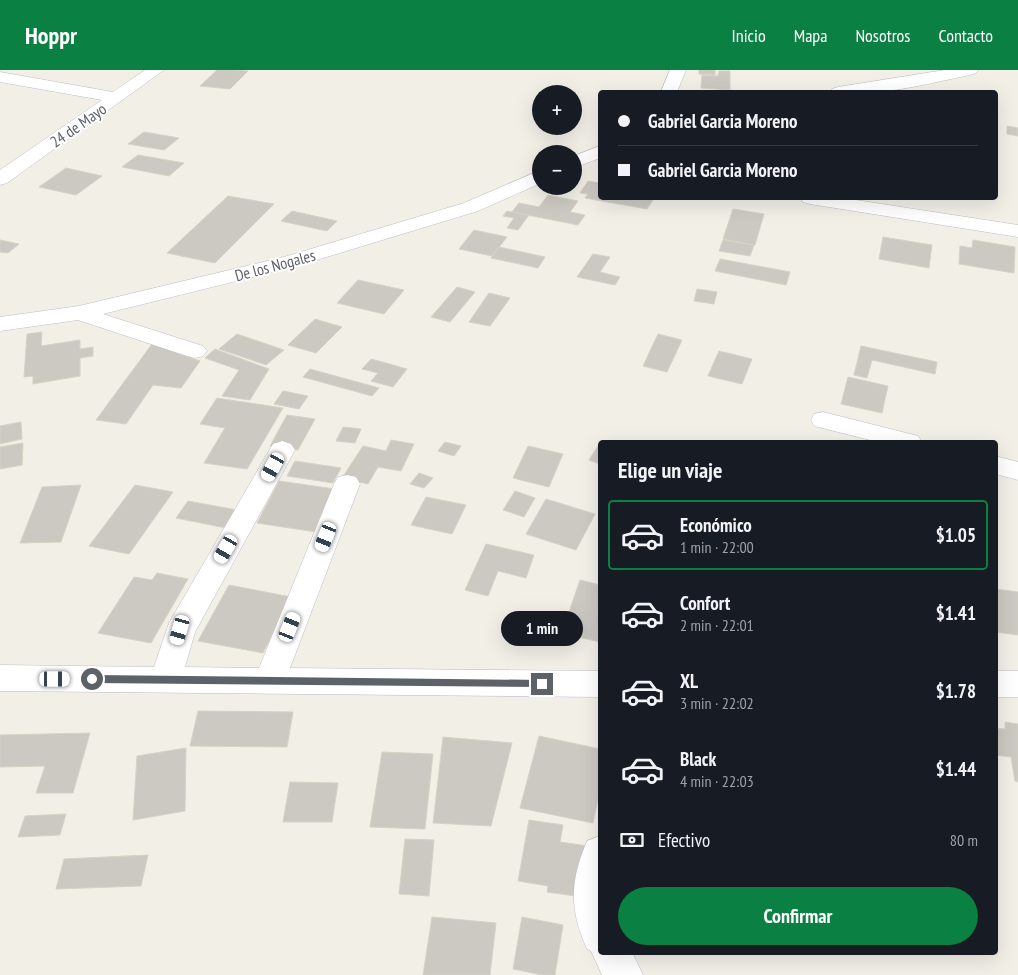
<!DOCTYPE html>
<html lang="es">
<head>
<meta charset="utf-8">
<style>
	:root { --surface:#171b24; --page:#20242c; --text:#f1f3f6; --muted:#9ea1a6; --line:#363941; --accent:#0b8043 }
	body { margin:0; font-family:"PT Sans Narrow",sans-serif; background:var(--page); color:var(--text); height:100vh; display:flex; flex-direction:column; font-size:19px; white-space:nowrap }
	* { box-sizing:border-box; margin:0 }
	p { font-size:16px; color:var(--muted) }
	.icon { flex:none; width:28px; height:28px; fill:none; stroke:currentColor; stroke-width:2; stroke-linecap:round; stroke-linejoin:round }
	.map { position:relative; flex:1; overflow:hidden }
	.sheet { position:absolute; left:598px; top:370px; width:400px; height:515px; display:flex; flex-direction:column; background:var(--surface); border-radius:5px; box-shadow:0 5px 20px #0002 }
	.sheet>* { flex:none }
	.guide { position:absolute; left:598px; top:20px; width:400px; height:110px; border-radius:5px; box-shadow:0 5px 20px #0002; display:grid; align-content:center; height:110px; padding:0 20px; background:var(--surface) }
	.controls { position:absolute; left:532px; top:15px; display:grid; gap:10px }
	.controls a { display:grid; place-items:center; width:50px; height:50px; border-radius:50%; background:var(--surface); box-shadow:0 5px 20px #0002; font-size:25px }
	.end { position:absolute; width:22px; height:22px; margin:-11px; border:6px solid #5d6168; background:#fff; box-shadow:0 0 0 2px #fff }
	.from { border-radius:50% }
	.bubble { position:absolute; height:35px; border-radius:18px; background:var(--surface); box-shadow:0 5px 20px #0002; font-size:16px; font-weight:700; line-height:35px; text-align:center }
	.car { position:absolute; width:15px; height:30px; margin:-15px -8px; border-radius:6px; box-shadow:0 0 4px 1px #0007; background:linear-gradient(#fff 24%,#345 0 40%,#fff 0 76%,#345 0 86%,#fff 0) }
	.guide b { display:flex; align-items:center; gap:18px; height:48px; font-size:19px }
	.guide b+b { border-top:1px solid var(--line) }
	.guide i { width:12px; height:12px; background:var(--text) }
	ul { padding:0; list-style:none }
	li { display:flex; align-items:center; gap:15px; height:70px; margin:0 10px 8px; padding:0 10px; border:2px solid transparent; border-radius:5px }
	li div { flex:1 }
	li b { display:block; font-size:19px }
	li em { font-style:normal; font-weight:700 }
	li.current { border-color:var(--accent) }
	li>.icon { width:45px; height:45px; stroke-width:1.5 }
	h2 { padding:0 20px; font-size:22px; line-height:60px }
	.pay { display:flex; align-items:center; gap:12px; height:55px; padding:0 20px; font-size:19px }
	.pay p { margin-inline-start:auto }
	.cta { display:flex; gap:10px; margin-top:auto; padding:10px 20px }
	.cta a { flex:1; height:58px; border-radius:30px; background:var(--accent); color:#fff; font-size:20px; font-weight:700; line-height:58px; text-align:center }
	header { display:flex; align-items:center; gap:30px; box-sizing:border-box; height:70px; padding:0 25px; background:var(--accent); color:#fff }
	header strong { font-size:24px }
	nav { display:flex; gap:28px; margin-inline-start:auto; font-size:18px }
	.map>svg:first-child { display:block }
	.building { fill:#ccc9c3; stroke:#d7d2c3 }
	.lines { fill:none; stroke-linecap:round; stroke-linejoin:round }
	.minor-casing { stroke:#bdbfc6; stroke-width:1 }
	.minor { fill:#fff; fill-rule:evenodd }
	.route { fill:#5d6168 }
	.labels { text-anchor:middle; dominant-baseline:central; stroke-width:4; stroke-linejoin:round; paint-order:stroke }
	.far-street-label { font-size:16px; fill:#5d6168; stroke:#fff }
</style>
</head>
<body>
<header>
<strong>Hoppr</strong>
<nav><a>Inicio</a><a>Mapa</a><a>Nosotros</a><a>Contacto</a></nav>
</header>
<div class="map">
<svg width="1018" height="905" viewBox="0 0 1018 905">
	<rect width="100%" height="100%" fill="#f1efe6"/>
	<path class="building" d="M217 0H234L248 1 230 19 200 16Z
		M699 0H715V5L699 4Z
		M719 1H730V20L701 18 702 5 718 6Z
		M1007 56 1018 58V66L1007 64Z
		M144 62 179 68 164 80 128 74Z
		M138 85 184 93 169 106 122 97Z
		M66 98 102 106 76 125 39 117Z
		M588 111 600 113V128H654L647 139 585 128 588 124 580 123Z
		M548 125 578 131 570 142 585 145 578 155 512 142 519 133 539 137Z
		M228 126 274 134 215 193 167 183Z
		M733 139 764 144 755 175 723 169Z
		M292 141 337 151 327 161 281 151Z
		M507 141 529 145 518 160 507 158 514 148 503 146Z
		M474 160 507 167 492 186 459 179Z
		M883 167 932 175 929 198 879 189Z
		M0 170 19 174 8 183 0 182Z
		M723 170 754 175 750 186 719 181Z
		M973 170 1015 177 1014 203 959 194 960 176 972 178Z
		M499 177 545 187 538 198 491 188Z
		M593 184 610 187 600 202 620 207 615 215 577 207Z
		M720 189 790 202 786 215 715 201Z
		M358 210 404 220 384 244 337 233Z
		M457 217 475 222 450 252 431 247Z
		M697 219 717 222 714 234 694 231Z
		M489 223 510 228 490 256 469 252Z
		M315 249 342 257 316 283 288 275Z
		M42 262 41 276 80 270V279L93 277V286L80 288V306L33 314V306L24 307 27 264Z
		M237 264 284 280 266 295 219 279Z
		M658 264 682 270 667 302 643 296Z
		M152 274 200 291 181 318 153 315 126 354 96 350Z
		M861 276 937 292 935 304 872 290 867 308 854 305Z
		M215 279 269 299 250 330 222 326 239 300 205 288Z
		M719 281 752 289 742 314 708 306Z
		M371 289 386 293 407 299 393 317 371 311 378 303 362 299Z
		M310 299 379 318 372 326 303 307Z
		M848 307 888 316 882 343 841 334Z
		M283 321 308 326 299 339 274 334Z
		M217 328 283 338 247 399 204 393 225 358 200 354Z
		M287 345 315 349 298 380 270 376Z
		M21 352 22 369 0 374V356Z
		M343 357 361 359 355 373 336 371Z
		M391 370 414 374 401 401 378 397 368 414 342 408 363 376 386 381Z
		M445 372 461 376 454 386 438 381Z
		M23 373 22 395 0 399V377Z
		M528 376 563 384 549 417 513 408Z
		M598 376 600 377V394L589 390Z
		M295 391 341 398 333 413 287 406Z
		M419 403 433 408 424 418 410 414Z
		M279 411 335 419 316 462 257 453Z
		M81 415 61 472 20 473 42 417Z
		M135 415 173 422 129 484 89 476Z
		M515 421 535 428 524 447 503 440Z
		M426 427 466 435 452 464 411 455Z
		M546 429 595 444 576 480 526 464Z
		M188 431 237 440 226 458 176 448Z
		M486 474 534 485 526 508 498 501 488 526 465 520Z
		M157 503 188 509 151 573 98 563 134 507 152 510Z
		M580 510 600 515V572L562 563Z
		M229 515 291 527 263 583 198 571Z
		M995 519 1018 522V565L995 562Z
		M198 641 293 642 287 677 190 676Z
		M1005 652 1018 654V712L1015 711 1011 687 995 685V658L1005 659Z
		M90 663 73 723H36L45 696 0 697V665Z
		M539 666 600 679V719L593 753 520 738Z
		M443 667 512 673 491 756 433 753Z
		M186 678 185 741 133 750 137 686Z
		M382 682 433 684 425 759 370 757Z
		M290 712 338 713 332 752H283Z
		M66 744 60 765 18 767 25 746Z
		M529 750 563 755 560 772 588 776 582 827 547 822 548 816 518 811Z
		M405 769 434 770 429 826 399 824Z
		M148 785 141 816 56 819 64 789Z
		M432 847 496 853 490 905H423Z
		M522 847 563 855 555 905H542L513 899Z"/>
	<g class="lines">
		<defs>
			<path id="minor" d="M145 0H164L7 113 0 115V100L102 30 0 12V2L113 22Z
				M670 0H686L677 22H661Z
				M945 0H978L976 3 970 5C925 14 876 28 830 22L832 19 838 17Z
				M600 76V88L574 98V86Z
				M541 100V113L478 141 297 196 103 244 203 276 207 281 203 286 195 288 187 286 78 250 0 261V247L79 236 284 187 464 133Z
				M800 128H843L1018 155V167L810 134 803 132Z
				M823 342 918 366 922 372H878L814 356 811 350 814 344Z
				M282 371 291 374 295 380 195 562 185 597 259 598 334 414 338 407 347 405 356 407 360 414 290 598 600 601V627L0 621V595L154 597 169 553 273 374Z
				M995 386 1018 392V410L995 404Z
				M995 601H1018V627H995Z
				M600 766V882H632L643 905H602L591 881 587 879C569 839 570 811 587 771Z"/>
		</defs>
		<use href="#minor" class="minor-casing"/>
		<use href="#minor" class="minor"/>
	</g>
	<path class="route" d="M92 605 542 610 546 614 542 617 92 613 87 609Z"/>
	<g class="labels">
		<g class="far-street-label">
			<text transform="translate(78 55) rotate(-35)">24 de Mayo</text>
			<text transform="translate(275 195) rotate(-15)">De los Nogales</text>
		</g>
	</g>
</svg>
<div class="controls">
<a>+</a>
<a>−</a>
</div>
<i class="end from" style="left:92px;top:609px"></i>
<i class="end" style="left:542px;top:614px"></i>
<div class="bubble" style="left:501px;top:541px;width:82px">1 min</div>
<i class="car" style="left:273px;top:397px;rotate:209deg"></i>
<i class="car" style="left:326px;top:467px;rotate:202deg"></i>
<i class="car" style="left:226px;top:479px;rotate:210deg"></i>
<i class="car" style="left:290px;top:557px;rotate:22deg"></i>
<i class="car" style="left:180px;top:560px;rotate:196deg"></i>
<i class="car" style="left:55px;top:609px;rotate:90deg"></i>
<div class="guide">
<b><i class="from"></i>Gabriel Garcia Moreno</b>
<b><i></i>Gabriel Garcia Moreno</b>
</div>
<section class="sheet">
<h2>Elige un viaje</h2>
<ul>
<li class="current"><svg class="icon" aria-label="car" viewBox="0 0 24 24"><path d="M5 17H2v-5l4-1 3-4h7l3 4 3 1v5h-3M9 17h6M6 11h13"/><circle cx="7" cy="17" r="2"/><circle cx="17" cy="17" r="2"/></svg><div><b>Económico</b><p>1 min · 22:00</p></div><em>$1.05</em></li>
<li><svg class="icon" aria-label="car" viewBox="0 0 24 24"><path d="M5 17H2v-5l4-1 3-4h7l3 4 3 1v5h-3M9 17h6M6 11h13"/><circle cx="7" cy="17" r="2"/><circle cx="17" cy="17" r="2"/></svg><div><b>Confort</b><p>2 min · 22:01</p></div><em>$1.41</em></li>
<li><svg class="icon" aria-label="car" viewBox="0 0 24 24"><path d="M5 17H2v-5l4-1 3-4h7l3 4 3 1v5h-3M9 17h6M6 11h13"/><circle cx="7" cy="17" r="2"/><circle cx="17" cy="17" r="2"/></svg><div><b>XL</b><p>3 min · 22:02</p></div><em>$1.78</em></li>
<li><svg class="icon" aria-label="car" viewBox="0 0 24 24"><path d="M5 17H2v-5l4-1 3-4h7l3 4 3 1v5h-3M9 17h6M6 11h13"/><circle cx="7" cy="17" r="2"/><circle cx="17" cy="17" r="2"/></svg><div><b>Black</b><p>4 min · 22:03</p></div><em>$1.44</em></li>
</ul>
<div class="pay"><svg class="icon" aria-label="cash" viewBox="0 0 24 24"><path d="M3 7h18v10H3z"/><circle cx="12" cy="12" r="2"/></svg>Efectivo<p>80 m</p></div>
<div class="cta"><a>Confirmar</a></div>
</section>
</div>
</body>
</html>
